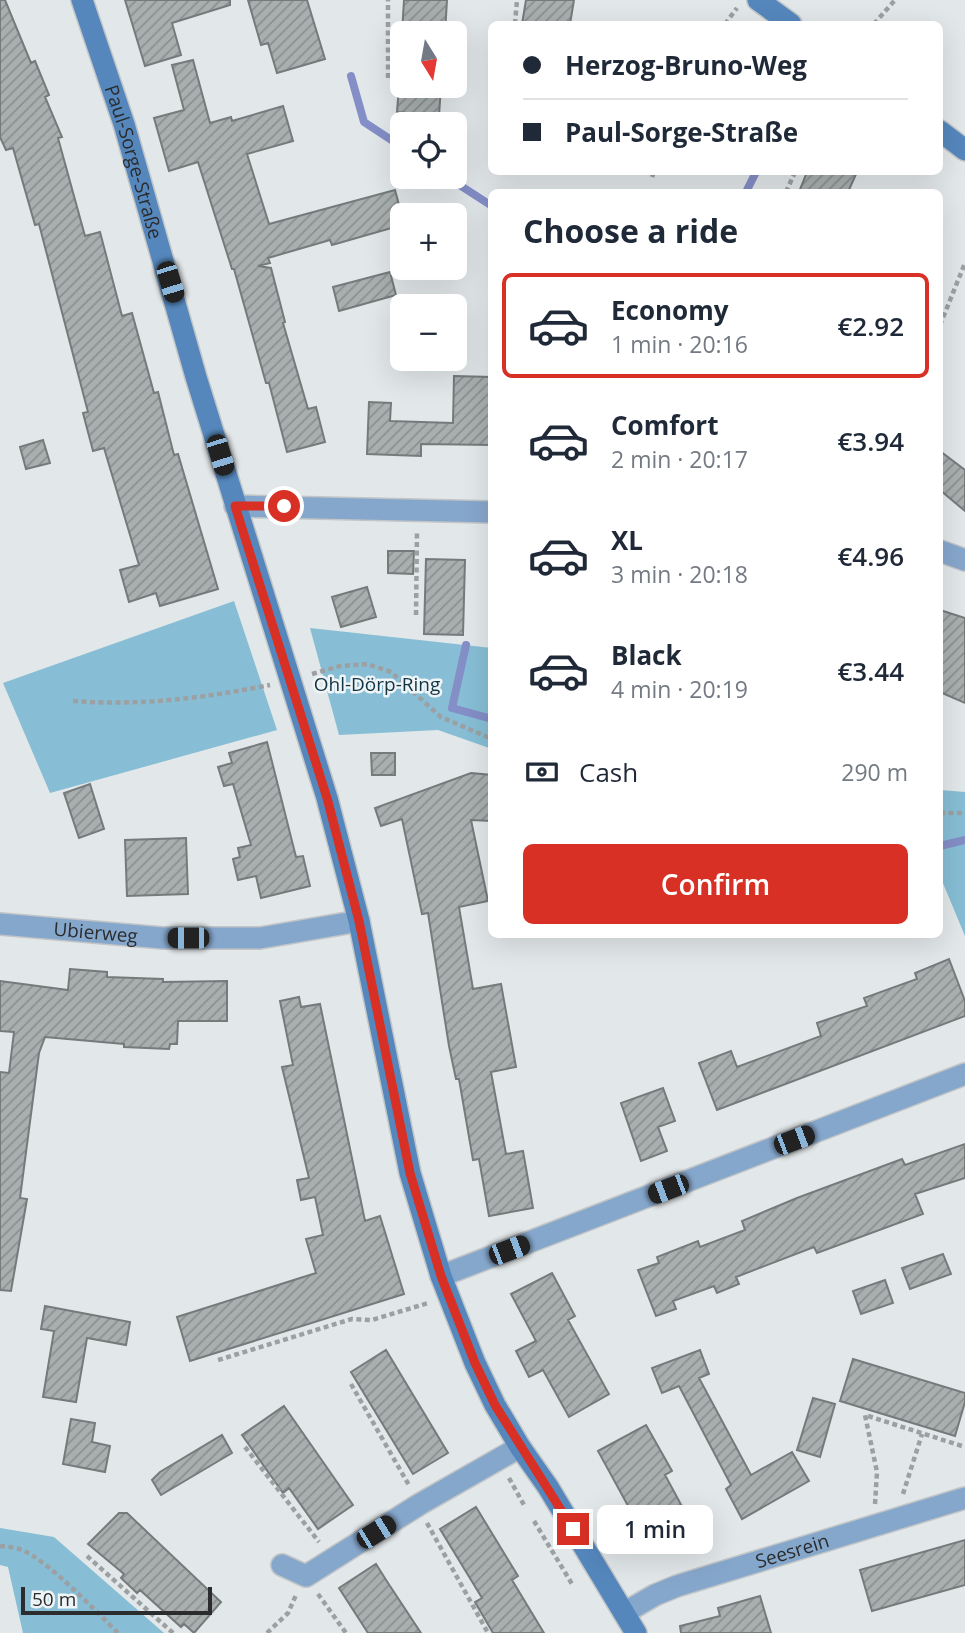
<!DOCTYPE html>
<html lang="en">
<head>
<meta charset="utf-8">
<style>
	:root { --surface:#fff; --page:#f6f6f7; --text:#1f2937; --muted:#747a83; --line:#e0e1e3; --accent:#d93025 }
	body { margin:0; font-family:"Open Sans",sans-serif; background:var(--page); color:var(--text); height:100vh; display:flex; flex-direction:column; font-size:26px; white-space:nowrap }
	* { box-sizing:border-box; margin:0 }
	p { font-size:23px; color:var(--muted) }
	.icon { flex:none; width:38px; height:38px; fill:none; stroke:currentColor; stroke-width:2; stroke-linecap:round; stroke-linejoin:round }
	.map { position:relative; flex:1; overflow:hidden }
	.panel { position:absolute; left:488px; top:189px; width:455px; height:749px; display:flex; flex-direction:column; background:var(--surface); border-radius:10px; box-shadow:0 7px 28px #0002 }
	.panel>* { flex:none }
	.banner { position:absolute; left:488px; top:21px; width:455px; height:154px; border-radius:10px; box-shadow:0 7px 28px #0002; display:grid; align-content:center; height:154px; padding:0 35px; background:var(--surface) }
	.needle { width:46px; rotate:169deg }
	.fabs { position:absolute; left:390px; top:21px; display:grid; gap:14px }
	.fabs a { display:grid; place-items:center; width:77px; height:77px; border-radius:10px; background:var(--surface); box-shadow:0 7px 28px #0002; font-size:35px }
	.scale { position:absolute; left:21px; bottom:18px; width:191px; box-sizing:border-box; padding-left:7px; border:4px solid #2a2c2d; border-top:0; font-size:19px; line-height:24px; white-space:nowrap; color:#2a2c2d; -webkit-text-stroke:5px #eff4f7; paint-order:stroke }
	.end { position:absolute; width:32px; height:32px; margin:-16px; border:9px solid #d93025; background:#fff; box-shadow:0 0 0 4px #fff }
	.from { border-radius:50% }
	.bubble { position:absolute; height:49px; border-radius:10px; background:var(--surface); box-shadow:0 7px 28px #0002; font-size:23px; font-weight:600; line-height:49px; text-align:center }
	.car { position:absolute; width:21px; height:42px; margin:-21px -10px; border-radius:9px; box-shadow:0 0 5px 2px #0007; background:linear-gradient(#222 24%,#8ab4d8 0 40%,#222 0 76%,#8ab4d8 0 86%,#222 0) }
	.banner b { display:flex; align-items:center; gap:24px; height:66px; font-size:26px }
	.banner b+b { border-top:2px solid var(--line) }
	.banner i { width:18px; height:18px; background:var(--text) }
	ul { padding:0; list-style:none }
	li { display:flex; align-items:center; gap:21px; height:105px; margin:0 14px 10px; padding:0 21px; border:4px solid transparent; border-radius:10px }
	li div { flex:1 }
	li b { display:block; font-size:26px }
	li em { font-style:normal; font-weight:600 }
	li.current { border-color:var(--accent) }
	li>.icon { width:63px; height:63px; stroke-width:1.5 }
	h2 { padding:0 35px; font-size:32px; line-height:84px }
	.pay { display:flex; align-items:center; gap:18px; height:77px; padding:0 35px; font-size:26px }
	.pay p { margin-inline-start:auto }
	.button { display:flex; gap:14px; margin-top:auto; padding:14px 35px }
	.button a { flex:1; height:80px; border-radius:10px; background:var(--accent); color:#fff; font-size:28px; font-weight:600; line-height:80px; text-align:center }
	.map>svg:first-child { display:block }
	.green { fill:#87bed5 }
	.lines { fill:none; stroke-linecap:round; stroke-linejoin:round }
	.stream { stroke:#848ec7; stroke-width:8 }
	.building { fill:url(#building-hatch); stroke:#757a7a; stroke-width:2 }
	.street-casing { stroke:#c1c5c7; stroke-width:24 }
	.secondary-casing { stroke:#c1c5c7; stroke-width:24 }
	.path { stroke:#9ca0a2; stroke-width:4.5; stroke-dasharray:5 3.5; stroke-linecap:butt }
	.street { stroke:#86a7cc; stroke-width:21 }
	.secondary { stroke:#5587bd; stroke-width:21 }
	.route { stroke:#d93025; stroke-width:9 }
	.labels { text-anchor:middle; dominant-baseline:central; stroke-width:5; stroke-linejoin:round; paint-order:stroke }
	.street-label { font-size:19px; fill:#2a2c2d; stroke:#eff4f7 }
	.park-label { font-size:19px; fill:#133543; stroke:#eff4f7 }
</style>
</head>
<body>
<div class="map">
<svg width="965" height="1633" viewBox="0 0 965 1633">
	<defs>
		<pattern id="building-hatch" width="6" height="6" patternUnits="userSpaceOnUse" patternTransform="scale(1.75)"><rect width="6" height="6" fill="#a9afaf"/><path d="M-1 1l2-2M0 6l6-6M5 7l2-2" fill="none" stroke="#8a8f8f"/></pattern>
	</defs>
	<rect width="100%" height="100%" fill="#e2e7e9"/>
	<path class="green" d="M234 601 277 730 50 793 3 683Z
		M310 628 492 648V749L438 730 339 735Z
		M940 790 965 792V936L940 876Z
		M0 1528 54 1537 164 1633H23L8 1567 0 1565Z"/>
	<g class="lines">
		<path class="stream" d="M351 76 364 122 402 147
			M447 177 492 206
			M746 192 756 172
			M466 645 452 708 492 719
			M940 846 965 840"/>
	</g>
	<path class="building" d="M0 0H5L31 63 35 61 49 95 45 97 62 137 58 138 85 236 100 232 122 316 132 313 154 393 158 392 174 455 178 454 218 589 160 606 156 593 129 602 120 570 139 565 104 448 93 451 83 413 88 412 39 224 35 225 13 148 6 150 0 137Z
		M125 0H230V5L172 23 181 55 145 66Z
		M248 0H307L325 59 277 73 268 43 261 45Z
		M404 0H447L445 33H402Z
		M526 0H574L570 24H522Z
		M193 60 210 123 231 117 232 121 283 106 293 141 247 154 269 224 395 190 402 216V225L332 245 330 240 268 258 270 263 258 266 271 268 285 322 283 323 308 409 316 407 325 442 287 452 269 383H266L234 269H232L198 162 169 171 154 118 184 110 172 65Z
		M399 86H441L439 116 397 112Z
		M807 172H857L848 192H799Z
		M390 272 396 295 339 311 333 287Z
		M454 376 492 377V445L421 444V456L367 454 369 402 391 403 390 421 453 423Z
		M43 440 50 463 26 469 20 447Z
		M940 451 965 470V511L940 490Z
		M388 551H414L413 574 388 573Z
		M426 559 465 560 463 635 424 634Z
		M367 587 376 617 341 627 332 597Z
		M940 610 965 618V703L940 692Z
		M267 742 296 857 303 856 310 886 261 898 256 876 238 880 233 859 240 857 238 848 251 845 233 784 224 786 218 767 232 763 229 753Z
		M371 753H395V775H372Z
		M471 773 492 775V821L471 820 488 901 459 907 473 989 501 984 516 1067 491 1072 506 1154 523 1151 533 1208 489 1216 479 1159 473 1160 459 1079H456L449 1046 428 913 422 914 402 819 381 826 375 808Z
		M90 784 104 829 79 838 64 793Z
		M186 838 188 894 127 896 125 840Z
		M949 959 965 1001V1016L717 1110 699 1063 731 1051 737 1067 821 1036 817 1023 867 1006 864 998 917 979 915 973Z
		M70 969 107 972V977L163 979V982L227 981V1021H178L177 1044H170L169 1049 124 1047V1044L45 1037 39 1053 20 1198 27 1199 11 1291 0 1290V1072L9 1073 14 1032 0 1031V981L68 990Z
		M299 997 301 1007 320 1004 365 1221 380 1216 404 1294 190 1361 177 1317 316 1273 306 1239 323 1235 315 1197 301 1200 297 1180 309 1178 282 1067 293 1065 280 1001Z
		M663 1088 675 1121 658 1127 667 1151 641 1161 621 1103Z
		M965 1144V1178L915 1194 923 1214 817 1253 814 1247 736 1277 739 1284 717 1293 714 1286 673 1301 676 1309 656 1316 638 1270 659 1263 657 1257 698 1241 700 1247 745 1230 742 1221 797 1198 902 1159 905 1165Z
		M943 1254 951 1274 910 1289 902 1268Z
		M552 1273 575 1316 568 1320 609 1394 569 1417 543 1370 529 1377 516 1351 536 1341 511 1294Z
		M885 1280 893 1303 861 1314 853 1291Z
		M45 1306 130 1322 126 1345 87 1338 76 1402 43 1397 54 1331 41 1329Z
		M386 1350 448 1453 413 1474 351 1372Z
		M700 1350 709 1374 699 1378 751 1475 792 1452 809 1481 742 1519 726 1489 731 1485 679 1386 662 1393 652 1368Z
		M853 1359 965 1393V1402L955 1436 840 1401Z
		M813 1398 835 1404 820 1457 797 1450Z
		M284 1406 353 1505 318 1529 289 1488 283 1493 242 1435Z
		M71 1419 95 1423 92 1442 110 1446 105 1472 63 1464Z
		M646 1425 672 1471 665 1475 691 1523 650 1546 598 1451Z
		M222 1435 232 1453 161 1495 152 1480 160 1472Z
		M476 1507 518 1576 512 1580 544 1633H493L475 1602 482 1598 440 1529Z
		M119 1513H127L221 1602 194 1633 184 1624 181 1627 140 1590 137 1593 121 1578 124 1574 88 1544Z
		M965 1540V1585L872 1611 860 1570Z
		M376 1564 388 1583 421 1633H368L339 1588Z
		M760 1596 771 1633H681L680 1626 720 1616 718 1608Z"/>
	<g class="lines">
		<defs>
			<g id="street">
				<path d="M235 506 492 512"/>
				<path d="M940 551 965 560"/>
				<path id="s1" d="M0 924 163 938H260L359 921"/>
				<path d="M441 1276 965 1074"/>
				<path d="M282 1565 306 1576 420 1504 520 1447"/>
				<path id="s2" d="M624 1613 655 1595 677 1586 965 1498"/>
			</g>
			<g id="secondary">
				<path id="s3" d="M82 0 124 124 196 377 327 798 359 921 410 1173 441 1276 475 1363 495 1405 520 1447 548 1487 636 1633"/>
				<path d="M758 0 791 24"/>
				<path d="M940 131 965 150"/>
			</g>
		</defs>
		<use href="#street" class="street-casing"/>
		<use href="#secondary" class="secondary-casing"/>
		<path class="path" d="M515 24 517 0
			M725 24 737 8
			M874 24 895 0
			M388 78V0
			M652 177 654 172
			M786 192 795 172
			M940 325 965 263
			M416 615 417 531
			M312 674 340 666 367 664 391 672 441 717 492 739
			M73 701C142 706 203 698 270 685
			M940 813H965
			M218 1360 352 1319 372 1320 428 1303
			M351 1384 410 1487
			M245 1447 319 1542
			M509 1478 524 1505
			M903 1494 922 1434
			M875 1504 877 1472 865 1415 965 1447
			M534 1521 572 1584
			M427 1523 488 1633
			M0 1546C7 1547 15 1547 22 1550 47 1560 97 1612 118 1633
			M87 1556 173 1633
			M318 1594 346 1633
			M267 1633 288 1613 296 1595"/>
		<use href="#street" class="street"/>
		<use href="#secondary" class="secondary"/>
	</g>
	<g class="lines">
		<path class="route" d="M284 506H235L327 798 359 921 410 1173 441 1276 475 1363 495 1405 573 1529"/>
	</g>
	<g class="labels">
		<g class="street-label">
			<text stroke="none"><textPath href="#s3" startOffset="170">Paul-Sorge-Straße</textPath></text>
			<text stroke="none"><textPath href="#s1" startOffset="96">Ubierweg</textPath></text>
			<text stroke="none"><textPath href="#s2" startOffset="180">Seesrein</textPath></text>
		</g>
		<g class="park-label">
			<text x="377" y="684">Ohl-Dörp-Ring</text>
		</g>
	</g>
</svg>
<div class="fabs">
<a><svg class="needle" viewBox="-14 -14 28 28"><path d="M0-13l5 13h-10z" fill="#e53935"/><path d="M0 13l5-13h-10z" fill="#747a83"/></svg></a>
<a><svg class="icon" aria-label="locate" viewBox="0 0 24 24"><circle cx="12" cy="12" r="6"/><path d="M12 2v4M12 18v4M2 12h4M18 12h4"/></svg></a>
<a>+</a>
<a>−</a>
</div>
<div class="scale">50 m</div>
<i class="end from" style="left:284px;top:506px"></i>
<i class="end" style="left:573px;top:1529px"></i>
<div class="bubble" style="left:597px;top:1505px;width:116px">1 min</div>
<i class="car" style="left:170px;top:282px;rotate:163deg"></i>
<i class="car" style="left:220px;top:455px;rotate:163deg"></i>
<i class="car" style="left:188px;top:938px;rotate:270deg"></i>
<i class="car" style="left:794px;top:1140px;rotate:69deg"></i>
<i class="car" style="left:668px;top:1189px;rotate:249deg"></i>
<i class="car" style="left:509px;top:1250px;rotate:69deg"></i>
<i class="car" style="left:376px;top:1532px;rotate:58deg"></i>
<div class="banner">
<b><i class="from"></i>Herzog-Bruno-Weg</b>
<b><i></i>Paul-Sorge-Straße</b>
</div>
<section class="panel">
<h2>Choose a ride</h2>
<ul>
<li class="current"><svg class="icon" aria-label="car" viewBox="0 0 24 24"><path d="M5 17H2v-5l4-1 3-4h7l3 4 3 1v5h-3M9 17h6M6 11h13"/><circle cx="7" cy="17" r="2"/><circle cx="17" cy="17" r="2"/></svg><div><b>Economy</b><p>1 min · 20:16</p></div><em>€2.92</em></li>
<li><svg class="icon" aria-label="car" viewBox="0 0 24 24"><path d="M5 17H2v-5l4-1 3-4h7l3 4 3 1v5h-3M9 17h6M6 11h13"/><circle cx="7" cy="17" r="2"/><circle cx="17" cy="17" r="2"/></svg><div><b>Comfort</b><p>2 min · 20:17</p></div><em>€3.94</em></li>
<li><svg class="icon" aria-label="car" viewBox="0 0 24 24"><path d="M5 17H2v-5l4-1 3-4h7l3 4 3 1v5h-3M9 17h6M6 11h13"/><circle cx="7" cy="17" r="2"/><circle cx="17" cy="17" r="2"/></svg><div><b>XL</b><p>3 min · 20:18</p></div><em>€4.96</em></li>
<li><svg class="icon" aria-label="car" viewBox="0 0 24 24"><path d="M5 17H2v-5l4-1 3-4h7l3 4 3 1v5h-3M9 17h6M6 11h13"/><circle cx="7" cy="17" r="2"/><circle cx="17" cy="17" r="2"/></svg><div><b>Black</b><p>4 min · 20:19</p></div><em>€3.44</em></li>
</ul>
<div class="pay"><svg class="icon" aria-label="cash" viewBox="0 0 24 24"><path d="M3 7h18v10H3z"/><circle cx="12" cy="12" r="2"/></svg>Cash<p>290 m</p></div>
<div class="button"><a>Confirm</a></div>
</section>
</div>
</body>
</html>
